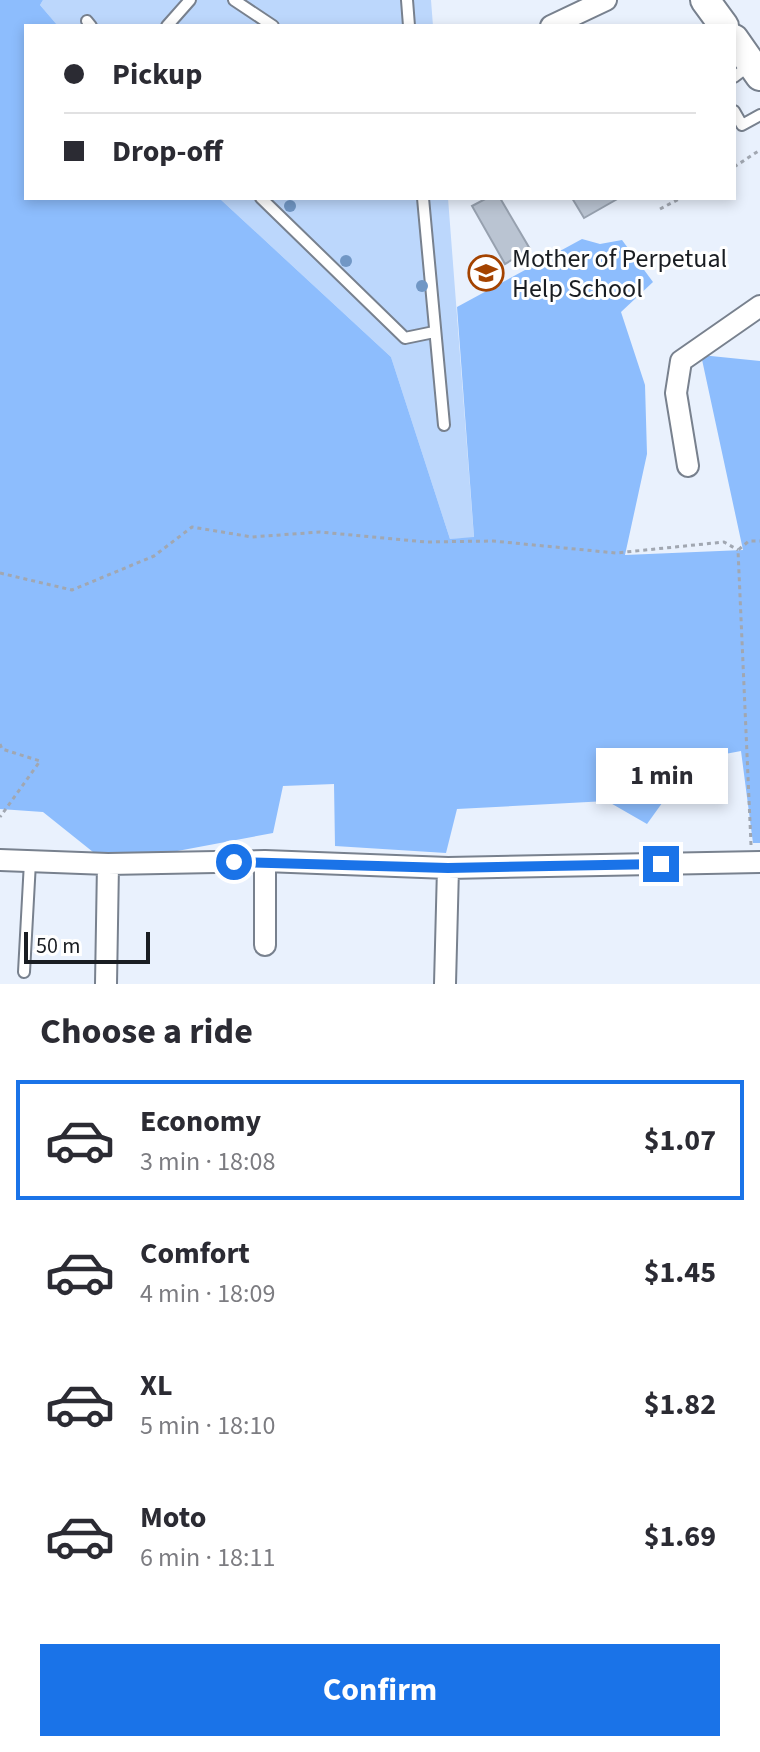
<!DOCTYPE html>
<html lang="en">
<head>
<meta charset="utf-8">
<style>
	:root { --surface:#fff; --page:#f2f2f3; --text:#2b2b33; --muted:#7c7c81; --line:#e1e1e2; --accent:#1a73e8 }
	body { margin:0; font-family:"Source Sans 3",sans-serif; background:var(--page); color:var(--text); height:100vh; display:flex; flex-direction:column; font-size:30px; white-space:nowrap }
	* { box-sizing:border-box; margin:0 }
	p { font-size:26px; color:var(--muted) }
	.icon { flex:none; width:44px; height:44px; fill:none; stroke:currentColor; stroke-width:2; stroke-linecap:round; stroke-linejoin:round }
	.map { position:relative; height:984px; overflow:hidden }
	.side { display:flex; flex-direction:column; background:var(--surface); flex:1 }
	.side>* { flex:none }
	.banner { position:absolute; left:24px; top:24px; width:712px; height:176px; border-radius:0px; box-shadow:0 4px 12px #0003; display:grid; align-content:center; height:176px; padding:0 40px; background:var(--surface) }
	.scale { position:absolute; left:24px; bottom:20px; width:126px; box-sizing:border-box; padding-left:8px; border:4px solid #191d22; border-top:0; font-size:22px; line-height:28px; white-space:nowrap; color:#191d22; -webkit-text-stroke:6px #fff; paint-order:stroke }
	.end { position:absolute; width:36px; height:36px; margin:-18px; border:10px solid #1a73e8; background:#fff; box-shadow:0 0 0 4px #fff }
	.from { border-radius:50% }
	.bubble { position:absolute; height:56px; border-radius:0px; background:var(--surface); box-shadow:0 4px 12px #0003; font-size:26px; font-weight:700; line-height:56px; text-align:center }
	.banner b { display:flex; align-items:center; gap:28px; height:76px; font-size:30px }
	.banner b+b { border-top:2px solid var(--line) }
	.banner i { width:20px; height:20px; background:var(--text) }
	ul { padding:0; list-style:none }
	li { display:flex; align-items:center; gap:24px; height:120px; margin:0 16px 12px; padding:0 24px; border:4px solid transparent; border-radius:0px }
	li div { flex:1 }
	li b { display:block; font-size:30px }
	li em { font-style:normal; font-weight:700 }
	li.on { border-color:var(--accent) }
	li>.icon { width:72px; height:72px; stroke-width:1.5 }
	h2 { padding:0 40px; font-size:36px; line-height:96px }
	.button { display:flex; gap:16px; margin-top:auto; padding:16px 40px }
	.button a { flex:1; height:92px; border-radius:0px; background:var(--accent); color:#fff; font-size:32px; font-weight:700; line-height:92px; text-align:center }
	.map>svg:first-child { display:block }
	.green { fill:#bcd7fc }
	.water { fill:#8dbdfd }
	.building { fill:#bac4d2; stroke:#97a1af; stroke-width:2 }
	.lines { fill:none; stroke-linecap:round; stroke-linejoin:round }
	.service-casing { stroke:#78818e; stroke-width:14 }
	.minor-casing { stroke:#78818e; stroke-width:24 }
	.secondary-casing { stroke:#78818e; stroke-width:32 }
	.path { stroke:#a1a7b1; stroke-width:3; stroke-dasharray:4 4; stroke-linecap:butt }
	.service { stroke:#fff; stroke-width:10 }
	.minor { stroke:#fff; stroke-width:20 }
	.secondary { stroke:#fff; stroke-width:28 }
	.tree { fill:#7197c5 }
	.route { stroke:#1a73e8; stroke-width:10 }
	.labels { text-anchor:middle; dominant-baseline:central; stroke-width:6; stroke-linejoin:round; paint-order:stroke }
	.poi-label { font-size:26px; fill:#191d22; stroke:#fff; text-anchor:start }
</style>
</head>
<body>
<div class="map">
<svg width="760" height="984" viewBox="0 0 760 984">
	<rect width="100%" height="100%" fill="#e9f1fd"/>
	<path class="green" d="M43 0H431L433 26H58L40 5Z
		M219 198H448L474 538 450 539 391 357Z"/>
	<path class="water" d="M0 0H43L40 5 58 26H26V198H219L391 357 450 539 474 537 457 307 582 239 600 244 622 240 653 282 621 312 645 385 647 454 625 555 743 550 701 355 760 361V843H753L741 751 693 760 647 824 607 801 457 809 446 853 335 846 334 784 283 786 273 833 108 864 43 812 0 809Z"/>
	<path class="building" d="M487 198H500L530 249 505 264 472 206Z
		M572 198H619L584 218Z"/>
	<g class="lines">
		<defs>
			<path id="service" d="M234 0 273 26
				M407 0 409 26
				M87 21 91 26
				M167 26 190 0
				M734 77 750 65
				M734 111 742 125 760 115
				M261 198 405 338 434 332
				M423 198 444 425
				M24 972 30 862"/>
			<path id="minor" d="M551 26 606 0
				M688 466 676 393 681 361 760 306
				M0 860 108 864 265 861 448 868 760 862
				M265 861V945
				M106 984 108 864
				M445 984 448 868"/>
			<path id="secondary" d="M705 0 724 26
				M734 39 760 76"/>
		</defs>
		<use href="#service" class="service-casing"/>
		<use href="#minor" class="minor-casing"/>
		<use href="#secondary" class="secondary-casing"/>
		<path class="path" d="M734 167 760 150
			M660 209 681 198
			M0 573 72 590 154 556 192 527 252 537 320 532 426 542 493 541 616 553 724 542 738 550
			M0 744 2 749 40 761 0 817
			M751 845 738 550 749 541H760"/>
		<use href="#service" class="service"/>
		<use href="#minor" class="minor"/>
		<use href="#secondary" class="secondary"/>
	</g>
	<g class="tree">
		<circle cx="290" cy="206" r="6"/>
		<circle cx="346" cy="261" r="6"/>
		<circle cx="422" cy="286" r="6"/>
	</g>
	<g class="lines">
		<path class="route" d="M234 862 448 868 661 864"/>
	</g>
	<defs>
		<symbol id="school-ring" viewBox="-11 -11 22 22"><circle r="9.5" fill="#fff" stroke="#a44300" stroke-width="1.5"/><path d="M0-5L7-2L0 1L-7-2ZM-4 1L0 2.5L4 1V4Q0 6-4 4Z" fill="#a44300"/></symbol>
	</defs>
	<g fill-rule="evenodd">
		<use href="#school-ring" x="466" y="253" width="40" height="40"/>
	</g>
	<g class="labels">
		<g class="poi-label">
			<text x="512" y="258">Mother of Perpetual<tspan x="512" dy="30">Help School</tspan></text>
		</g>
	</g>
</svg>
<div class="scale">50 m</div>
<i class="end from" style="left:234px;top:862px"></i>
<i class="end" style="left:661px;top:864px"></i>
<div class="bubble" style="left:596px;top:748px;width:132px">1 min</div>
<div class="banner">
<b><i class="from"></i>Pickup</b>
<b><i></i>Drop-off</b>
</div>
</div>
<section class="side">
<h2>Choose a ride</h2>
<ul>
<li class="on"><svg class="icon" aria-label="car" viewBox="0 0 24 24"><path d="M5 17H2v-5l4-1 3-4h7l3 4 3 1v5h-3M9 17h6M6 11h13"/><circle cx="7" cy="17" r="2"/><circle cx="17" cy="17" r="2"/></svg><div><b>Economy</b><p>3 min · 18:08</p></div><em>$1.07</em></li>
<li><svg class="icon" aria-label="car" viewBox="0 0 24 24"><path d="M5 17H2v-5l4-1 3-4h7l3 4 3 1v5h-3M9 17h6M6 11h13"/><circle cx="7" cy="17" r="2"/><circle cx="17" cy="17" r="2"/></svg><div><b>Comfort</b><p>4 min · 18:09</p></div><em>$1.45</em></li>
<li><svg class="icon" aria-label="car" viewBox="0 0 24 24"><path d="M5 17H2v-5l4-1 3-4h7l3 4 3 1v5h-3M9 17h6M6 11h13"/><circle cx="7" cy="17" r="2"/><circle cx="17" cy="17" r="2"/></svg><div><b>XL</b><p>5 min · 18:10</p></div><em>$1.82</em></li>
<li><svg class="icon" aria-label="car" viewBox="0 0 24 24"><path d="M5 17H2v-5l4-1 3-4h7l3 4 3 1v5h-3M9 17h6M6 11h13"/><circle cx="7" cy="17" r="2"/><circle cx="17" cy="17" r="2"/></svg><div><b>Moto</b><p>6 min · 18:11</p></div><em>$1.69</em></li>
</ul>
<div class="button"><a>Confirm</a></div>
</section>
</body>
</html>
